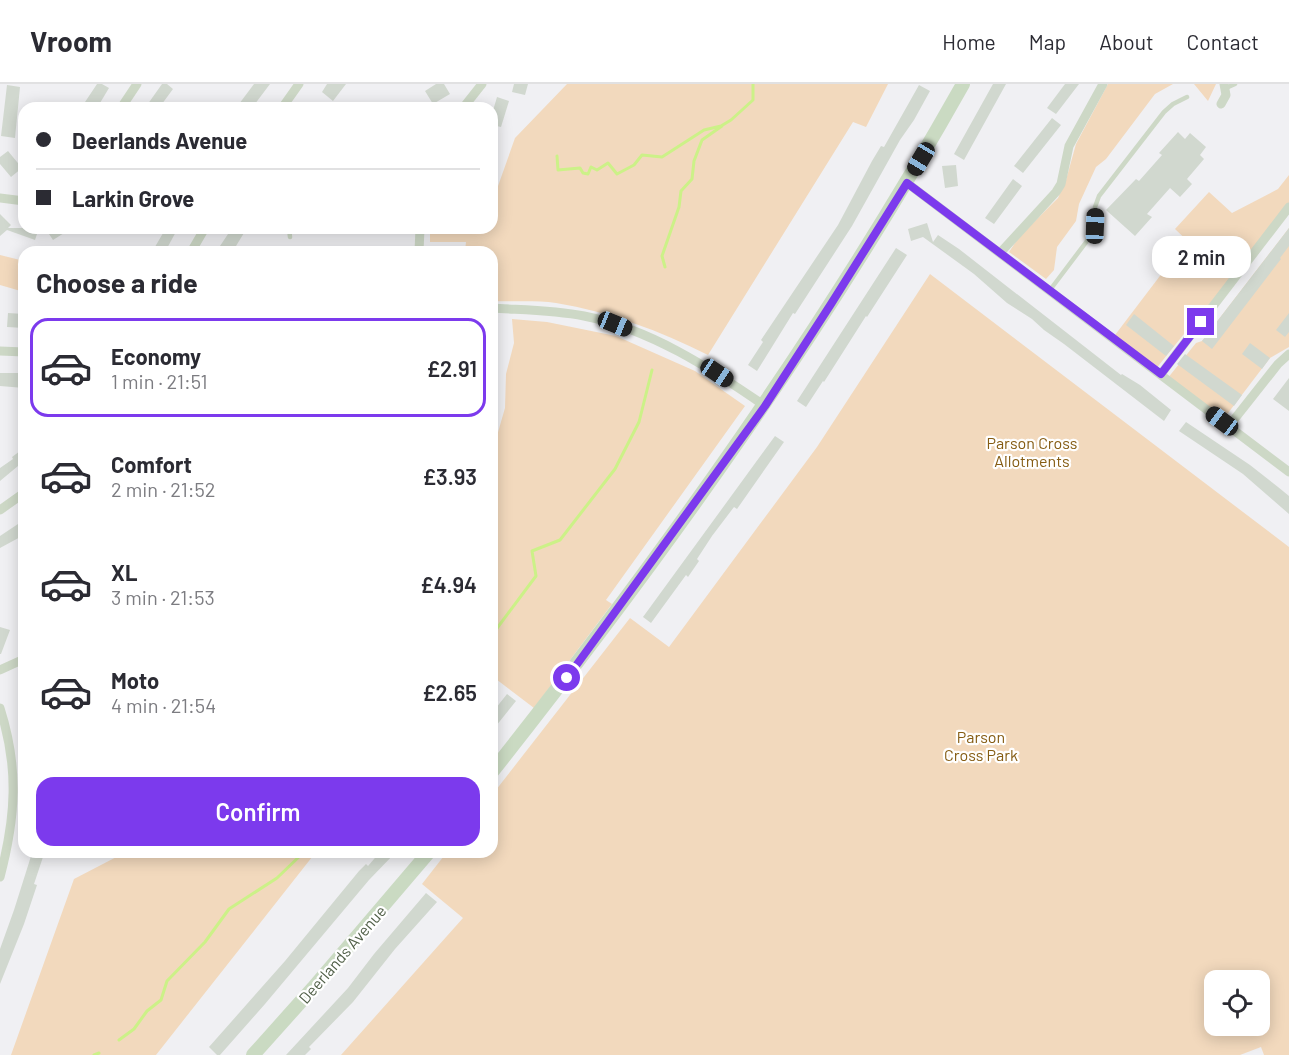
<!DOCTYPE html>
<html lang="en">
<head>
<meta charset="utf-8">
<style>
	:root { --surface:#fff; --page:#f2f2f3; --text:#2b2b33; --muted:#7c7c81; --line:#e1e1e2; --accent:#7c3aed }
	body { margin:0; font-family:Barlow,sans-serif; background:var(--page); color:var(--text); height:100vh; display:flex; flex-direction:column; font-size:22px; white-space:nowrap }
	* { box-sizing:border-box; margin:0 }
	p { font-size:20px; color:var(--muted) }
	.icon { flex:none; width:33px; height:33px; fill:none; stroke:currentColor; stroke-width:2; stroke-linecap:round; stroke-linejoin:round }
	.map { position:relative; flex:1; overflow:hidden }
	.side { position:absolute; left:18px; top:162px; width:480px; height:612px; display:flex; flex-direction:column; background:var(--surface); border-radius:18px; box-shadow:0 3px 15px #0003 }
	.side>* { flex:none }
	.banner { position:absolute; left:18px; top:18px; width:480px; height:132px; border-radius:18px; box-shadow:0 3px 15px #0003; display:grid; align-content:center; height:132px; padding:0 18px; background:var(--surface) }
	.fabs { position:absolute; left:1204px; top:886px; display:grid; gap:12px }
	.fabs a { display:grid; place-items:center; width:66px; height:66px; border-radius:12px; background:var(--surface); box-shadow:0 3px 15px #0003; font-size:30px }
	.end { position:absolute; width:27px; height:27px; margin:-14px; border:8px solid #7c3aed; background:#fff; box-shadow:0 0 0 3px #fff }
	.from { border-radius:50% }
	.bubble { position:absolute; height:42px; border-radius:18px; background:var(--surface); box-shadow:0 3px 15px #0003; font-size:20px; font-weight:600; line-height:42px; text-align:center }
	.car { position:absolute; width:18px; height:36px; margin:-18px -9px; border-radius:8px; box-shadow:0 0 4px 2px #0007; background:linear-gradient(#222 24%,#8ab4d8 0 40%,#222 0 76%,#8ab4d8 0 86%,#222 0) }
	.banner b { display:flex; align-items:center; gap:21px; height:57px; font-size:22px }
	.banner b+b { border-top:2px solid var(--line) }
	.banner i { width:15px; height:15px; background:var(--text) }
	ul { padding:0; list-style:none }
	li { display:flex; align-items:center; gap:18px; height:99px; margin:0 12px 9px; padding:0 6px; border:3px solid transparent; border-radius:18px }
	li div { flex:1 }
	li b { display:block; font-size:22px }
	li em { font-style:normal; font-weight:600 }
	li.current { border-color:var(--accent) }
	li>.icon { width:54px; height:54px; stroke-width:1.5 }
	h2 { padding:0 18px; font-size:27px; line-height:72px }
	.primary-button { display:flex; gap:12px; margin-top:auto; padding:12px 18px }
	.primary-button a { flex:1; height:69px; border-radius:18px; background:var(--accent); color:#fff; font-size:24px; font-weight:600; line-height:69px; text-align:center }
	header { display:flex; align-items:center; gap:36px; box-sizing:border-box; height:84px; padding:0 30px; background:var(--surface); border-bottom:2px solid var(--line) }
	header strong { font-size:28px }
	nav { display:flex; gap:33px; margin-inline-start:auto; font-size:21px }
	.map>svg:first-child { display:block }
	.green { fill:#f2d9bd; fill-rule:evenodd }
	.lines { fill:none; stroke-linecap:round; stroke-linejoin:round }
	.stream { stroke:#ccf188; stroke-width:3 }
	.building { fill:#d1d8cf }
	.lane { stroke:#cdd8c6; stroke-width:4.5 }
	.street { stroke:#cdd8c6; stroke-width:9 }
	.secondary { stroke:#cadac2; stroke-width:14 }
	.route { stroke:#7c3aed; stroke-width:8 }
	.labels { text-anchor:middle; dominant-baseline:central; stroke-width:4.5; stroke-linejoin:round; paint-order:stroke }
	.park-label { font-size:16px; fill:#855c13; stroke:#fff }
	.street-label { font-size:16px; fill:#505f47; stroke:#fff }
</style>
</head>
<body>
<header>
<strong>Vroom</strong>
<nav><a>Home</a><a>Map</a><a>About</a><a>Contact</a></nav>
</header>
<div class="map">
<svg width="1289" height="971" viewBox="0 0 1289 971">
	<rect width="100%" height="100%" fill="#f0f0f3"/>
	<path class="green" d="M567 0H888L866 43 853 38 708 271C660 247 610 228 556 219 536 216 513 218 492 217V168L465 167 466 158H430V144L450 146 452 144H492V119L515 54Z
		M1108 0H1173L1155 10 1106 75 1096 83 1079 120 1076 137 1057 163 1054 186 1046 195 1009 168 1019 153 1058 114 1066 96 1076 60Z
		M1194 0H1216L1208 17Z
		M1289 91V123L1193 248 1188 245 1155 286 1112 255 1172 176 1197 166 1175 145 1209 108 1232 129 1278 105Z
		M1289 144V263L1270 274 1222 337 1167 295 1196 259 1202 257Z
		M0 171 24 177V208L0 201Z
		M930 190 1289 463V971H1264L1261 963 1240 971H341L463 834 422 800 447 768H492V711L630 534 669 563 817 363ZM1215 897H1260V942H1215Z
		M512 235 547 238 616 252 695 287 745 322 606 516 612 520 534 624 492 592V369L505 324 506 290 514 259Z
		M126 768H316L156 971H11L74 795Z"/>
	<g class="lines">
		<path class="stream" d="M557 72 558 86 580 84 583 89 588 90 591 83 597 86 608 79 617 90 634 81 642 71 662 73 704 46 721 42 731 36 753 16V0
			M665 183 662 172 679 123 681 107 692 95 694 77 702 56 722 42
			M492 551 536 492 532 467 560 456 615 385 639 338 652 286
			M119 956 134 945 147 927 161 916 167 897 205 858 229 825 277 794 304 768
			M94 971 99 969"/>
	</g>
	<path class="building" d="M97 0H102L109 4 97 24H81Z
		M162 0H167L173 5 159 24H145Z
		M254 0H270L252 24H236Z
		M327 0H346L333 17 322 8Z
		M436 0H444L450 10 433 20 425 7Z
		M514 0H528L525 11 512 8Z
		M993 0H1006L964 76 954 70Z
		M1065 0H1079L1056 30 1047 24Z
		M7 1 20 3 15 54 1 52Z
		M919 1 930 7 914 36 900 56 852 142 795 230 793 229 757 287 748 281 763 258 761 256 838 141 872 77 881 62 884 63Z
		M497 13 509 17 501 43 492 41V30Z
		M1052 34 1061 41 1023 89 1014 82Z
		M1178 48 1185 55 1190 49 1206 63 1200 71 1204 75 1187 95 1192 100 1180 113 1170 104 1147 130 1152 133 1135 152 1106 126 1136 95 1139 97 1162 71 1159 69Z
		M8 67 22 84 11 93 0 80V73Z
		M956 81 958 102 945 104 942 82Z
		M1013 95 1022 102 994 140 985 134Z
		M0 130 11 141 8 144H39L35 156 7 146 0 152Z
		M927 139 933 158 938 151 959 165 1121 291 1122 290 1140 301 1171 326 1164 337 1064 260 1044 246 1032 235 1007 219 974 190 923 153 911 157 908 145Z
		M45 144H72L53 156Z
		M166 144H178L165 168H152Z
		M232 144H247L236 162 246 168H216Z
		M1289 144V162L1280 174 1281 175 1212 265 1202 257Z
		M896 164 907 171 867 233 866 232 824 298 823 297 806 323 797 317Z
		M8 229 24 230V244L7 243Z
		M1289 229V248L1285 253 1276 246Z
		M1134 230 1174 262 1166 272 1126 241Z
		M1250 259 1270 274 1262 285 1242 270Z
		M1185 270 1242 311 1234 322 1177 280Z
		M0 289H24V304L0 302Z
		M1289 294V327L1273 315Z
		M1186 338 1250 381 1278 403 1289 412V430L1243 390 1179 347Z
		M775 352 784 358 737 425 734 423 712 452 697 475 699 477 688 493 686 491 651 539 643 533Z
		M24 364V377L0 397V384L13 375 12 373Z
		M24 436V451L0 464V452Z
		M0 543 10 546 1 570H0Z
		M507 610 516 617 492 647V629Z
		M380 768H396L369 796 265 920 220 971H217L209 963 285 877 359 787 366 780 368 782Z
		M32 769 43 773 34 800 37 801 24 840 0 900V865L14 826Z
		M426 809 437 818 395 865 353 918 309 963 311 965 305 971H286L348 904 374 870Z"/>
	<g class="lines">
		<path class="lane" d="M1226 4 1235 0
			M289 144 290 153
			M1050 206 1093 149 1095 123 1099 112 1164 28 1173 20 1187 13"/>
		<path class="street" d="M1221 20 1226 11 1224 0
			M121 24 137 0
			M282 24 299 0
			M463 24 482 0
			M907 99 1289 388
			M0 114 24 117
			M191 168 205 144
			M419 168 420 144
			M1000 169 1056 108 1061 100 1069 62 1103 0
			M492 224C523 226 554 226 584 232 650 245 710 284 765 322
			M0 267 24 268
			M1161 290 1289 123
			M1229 342 1278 280 1289 270
			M0 426 24 409
			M0 586 24 575
			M0 624C19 684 16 732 0 793"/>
		<path class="secondary" d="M492 688C665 469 826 244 963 0
			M253 971 313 904 429 768"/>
	</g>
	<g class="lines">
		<path class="route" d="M567 594 765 322 831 220 907 99 1161 290 1201 238"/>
	</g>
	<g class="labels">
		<g class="park-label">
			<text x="1032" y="358">Parson Cross<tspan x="1032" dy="18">Allotments</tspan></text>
			<text x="981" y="652">Parson<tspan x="981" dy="18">Cross Park</tspan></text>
		</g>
		<g class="street-label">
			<text transform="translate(342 870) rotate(-49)">Deerlands Avenue</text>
		</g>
	</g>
</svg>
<div class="fabs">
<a><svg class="icon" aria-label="locate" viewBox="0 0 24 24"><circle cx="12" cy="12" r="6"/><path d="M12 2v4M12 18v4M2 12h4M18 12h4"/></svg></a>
</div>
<i class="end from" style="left:567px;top:594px"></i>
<i class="end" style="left:1201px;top:238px"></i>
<div class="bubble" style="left:1152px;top:152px;width:99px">2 min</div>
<i class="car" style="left:921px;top:75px;rotate:211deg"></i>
<i class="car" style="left:1095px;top:142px;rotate:2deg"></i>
<i class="car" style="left:615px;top:240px;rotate:112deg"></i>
<i class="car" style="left:717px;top:289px;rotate:124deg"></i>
<i class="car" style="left:1222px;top:337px;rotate:307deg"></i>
<div class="banner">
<b><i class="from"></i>Deerlands Avenue</b>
<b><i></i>Larkin Grove</b>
</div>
<section class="side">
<h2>Choose a ride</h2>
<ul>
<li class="current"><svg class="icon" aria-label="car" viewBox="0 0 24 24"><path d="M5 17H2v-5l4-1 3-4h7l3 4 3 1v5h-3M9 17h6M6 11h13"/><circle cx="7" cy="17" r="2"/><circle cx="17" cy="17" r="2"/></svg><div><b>Economy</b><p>1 min · 21:51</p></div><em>£2.91</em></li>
<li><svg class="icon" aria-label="car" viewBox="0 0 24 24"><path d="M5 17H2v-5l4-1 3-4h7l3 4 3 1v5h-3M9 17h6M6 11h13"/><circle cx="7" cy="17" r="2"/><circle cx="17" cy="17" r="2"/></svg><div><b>Comfort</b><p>2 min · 21:52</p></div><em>£3.93</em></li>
<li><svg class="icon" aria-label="car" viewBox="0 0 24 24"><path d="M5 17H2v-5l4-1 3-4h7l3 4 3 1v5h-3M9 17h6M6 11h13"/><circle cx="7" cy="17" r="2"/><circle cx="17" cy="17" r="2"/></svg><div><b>XL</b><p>3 min · 21:53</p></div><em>£4.94</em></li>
<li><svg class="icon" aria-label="car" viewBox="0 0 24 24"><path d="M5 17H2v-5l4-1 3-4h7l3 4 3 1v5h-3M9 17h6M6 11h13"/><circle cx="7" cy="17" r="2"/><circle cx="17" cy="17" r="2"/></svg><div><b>Moto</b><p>4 min · 21:54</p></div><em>£2.65</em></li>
</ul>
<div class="primary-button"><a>Confirm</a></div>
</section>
</div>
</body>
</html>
